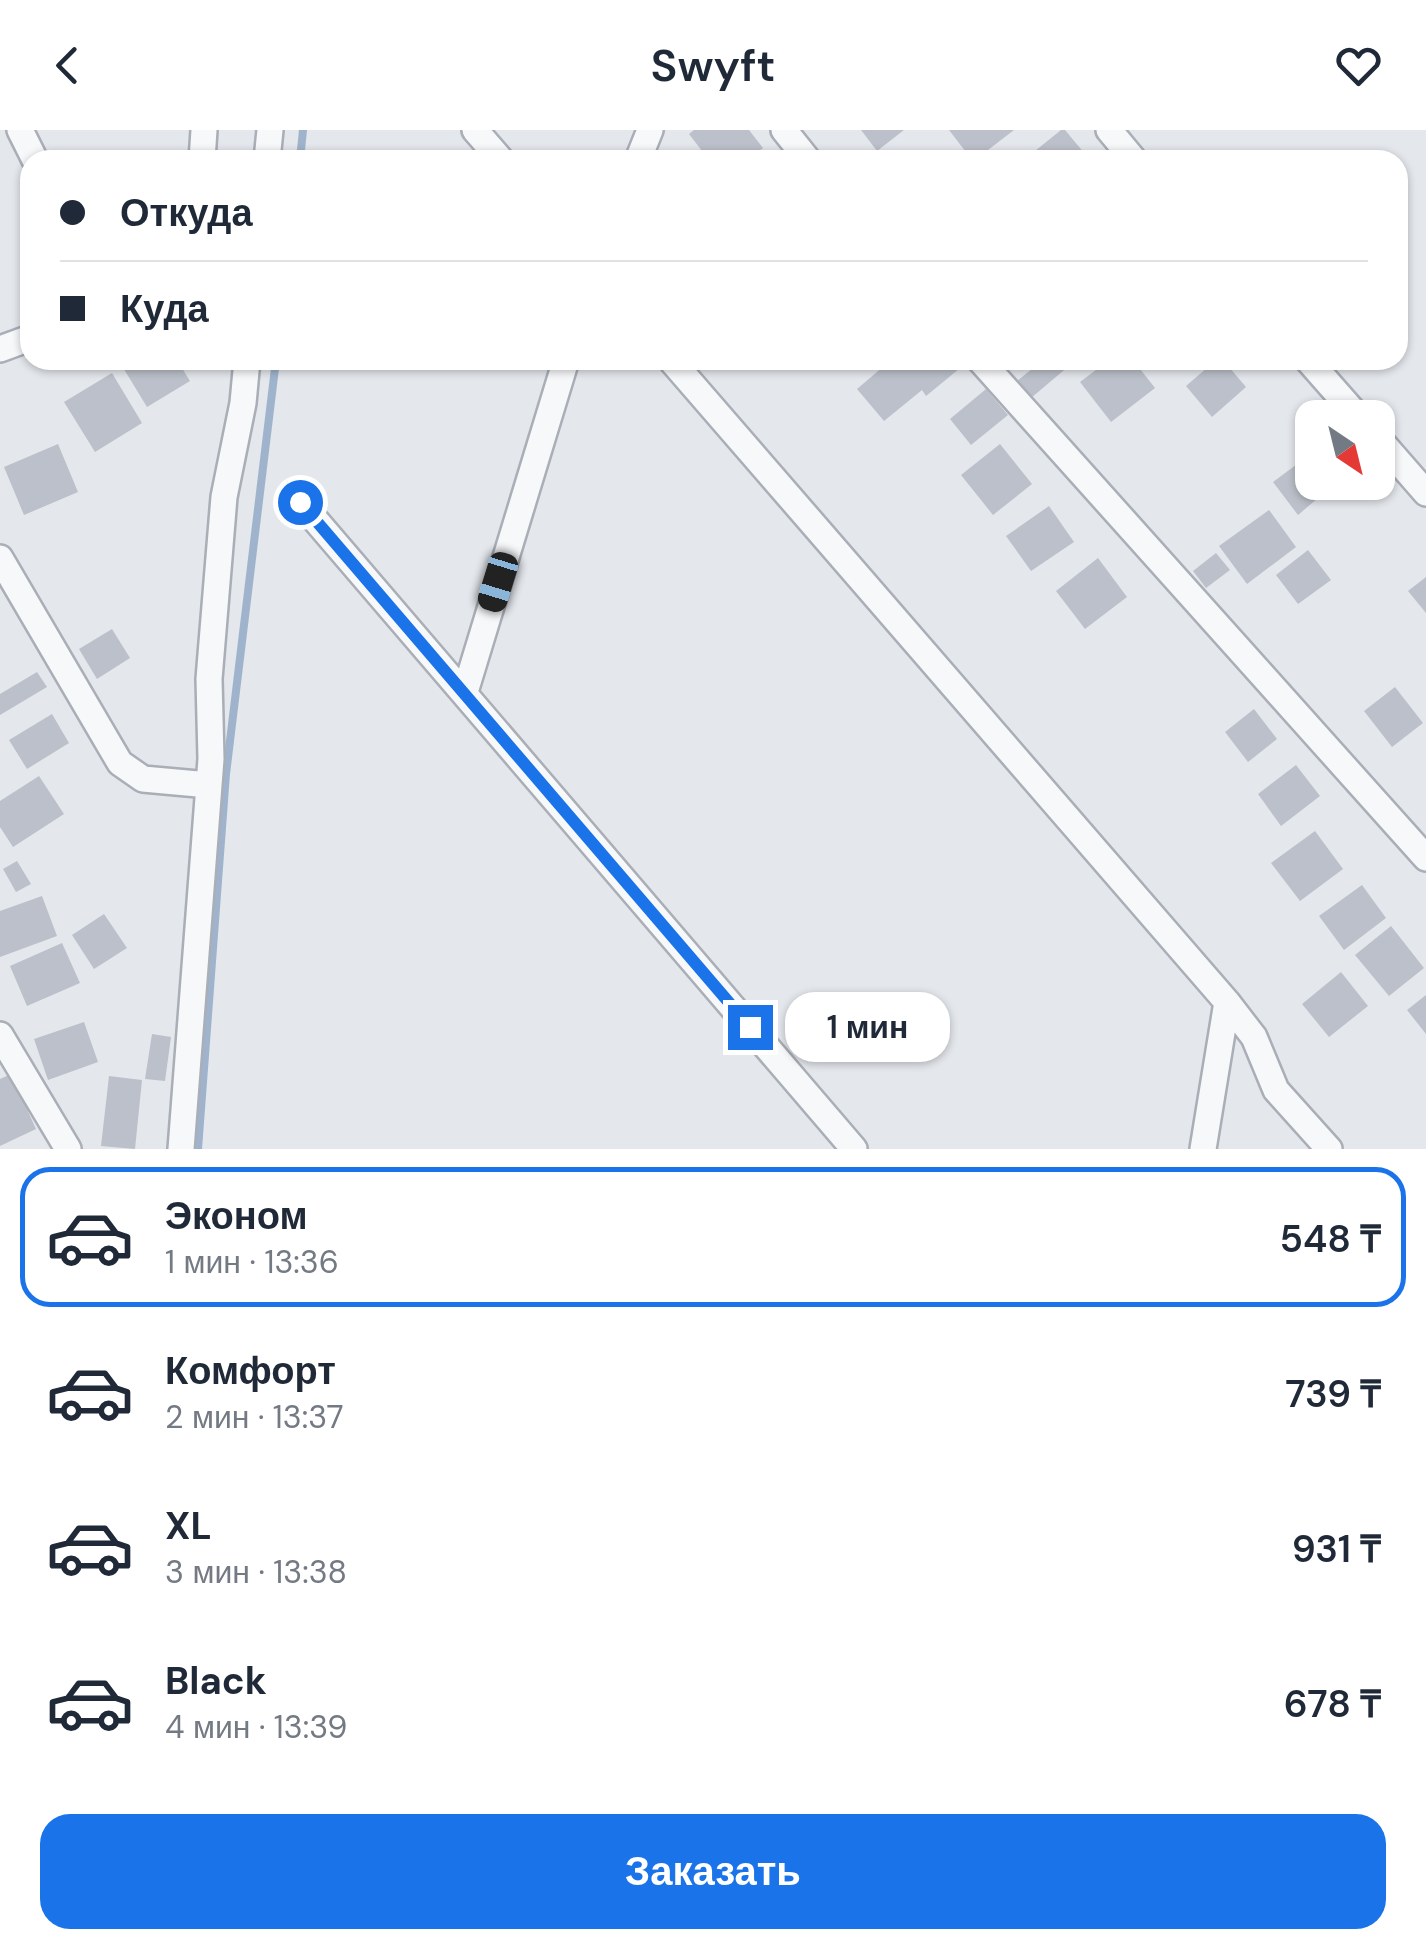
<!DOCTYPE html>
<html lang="ru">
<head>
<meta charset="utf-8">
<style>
	:root { --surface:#fff; --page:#f2f2f3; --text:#1f2937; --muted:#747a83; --line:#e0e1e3; --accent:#1a73e8 }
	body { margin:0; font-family:"DM Sans",sans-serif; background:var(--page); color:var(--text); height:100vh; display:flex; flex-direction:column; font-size:38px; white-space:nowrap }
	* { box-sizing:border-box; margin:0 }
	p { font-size:32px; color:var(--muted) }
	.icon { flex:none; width:55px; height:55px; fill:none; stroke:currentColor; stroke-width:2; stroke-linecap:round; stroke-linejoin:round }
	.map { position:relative; height:1019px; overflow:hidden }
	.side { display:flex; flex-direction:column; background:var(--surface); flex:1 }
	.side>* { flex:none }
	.banner { position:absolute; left:20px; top:20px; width:1388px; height:220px; border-radius:30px; box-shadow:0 2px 8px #0004; display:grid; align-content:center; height:220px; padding:0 40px; background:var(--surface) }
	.needle { width:65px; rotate:145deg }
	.controls { position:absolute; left:1295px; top:270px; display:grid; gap:20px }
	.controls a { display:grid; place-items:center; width:100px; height:100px; border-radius:20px; background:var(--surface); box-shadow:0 2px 8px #0004; font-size:50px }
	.end { position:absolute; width:45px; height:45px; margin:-22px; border:12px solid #1a73e8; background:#fff; box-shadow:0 0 0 5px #fff }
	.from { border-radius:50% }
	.bubble { position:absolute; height:70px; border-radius:30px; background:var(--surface); box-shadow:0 2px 8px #0004; font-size:32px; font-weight:600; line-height:70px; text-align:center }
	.car { position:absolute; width:30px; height:60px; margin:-30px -15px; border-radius:12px; box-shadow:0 0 8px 2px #0007; background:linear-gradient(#222 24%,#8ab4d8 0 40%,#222 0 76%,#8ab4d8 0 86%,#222 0) }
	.banner b { display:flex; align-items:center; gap:35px; height:95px; font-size:38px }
	.banner b+b { border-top:2px solid var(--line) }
	.banner i { width:25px; height:25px; background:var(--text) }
	ul { padding:18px 0 0; list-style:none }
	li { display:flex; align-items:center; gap:30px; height:140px; margin:0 20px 15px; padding:0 20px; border:5px solid transparent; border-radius:30px }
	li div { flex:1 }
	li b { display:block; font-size:38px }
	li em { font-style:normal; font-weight:600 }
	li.active { border-color:var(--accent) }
	li>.icon { width:90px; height:90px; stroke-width:1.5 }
	.button { display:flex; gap:20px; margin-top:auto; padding:20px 40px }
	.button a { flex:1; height:115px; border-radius:30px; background:var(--accent); color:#fff; font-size:40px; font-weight:600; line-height:115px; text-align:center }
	header { display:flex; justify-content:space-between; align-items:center; height:130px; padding:0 40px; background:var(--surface); font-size:45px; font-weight:600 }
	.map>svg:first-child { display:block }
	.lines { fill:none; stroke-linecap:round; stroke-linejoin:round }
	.stream { stroke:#9fb4cc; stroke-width:8 }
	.building { fill:#bbc0ca }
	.minor-casing { stroke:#a9aeb7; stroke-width:30 }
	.minor { stroke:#f7f8fa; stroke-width:25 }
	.route { stroke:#1a73e8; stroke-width:12 }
</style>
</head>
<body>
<header><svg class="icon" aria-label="back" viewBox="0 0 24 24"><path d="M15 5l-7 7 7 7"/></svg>Swyft<svg class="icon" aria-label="heart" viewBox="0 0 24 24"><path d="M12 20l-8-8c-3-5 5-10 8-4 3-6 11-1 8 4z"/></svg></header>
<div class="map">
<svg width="1426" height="1019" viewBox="0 0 1426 1019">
	<rect width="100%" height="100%" fill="#e4e7ec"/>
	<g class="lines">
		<path class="stream" d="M300 30 303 0
			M198 1019 226 644 276 230"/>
	</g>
	<path class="building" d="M694 0H749L763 18 747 30H709L689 4Z
		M861 0H904L877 21Z
		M949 0H1014L975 30H972Z
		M1061 0H1065L1090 30H1042L1035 21Z
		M132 230H177L190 251 147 277 122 236Z
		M891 230H970L926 266 922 260 884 291 857 259Z
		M1043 230H1076L1031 268 1017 251Z
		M1109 230H1133L1155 258 1111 292 1080 252Z
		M1216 230H1223L1246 257 1212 287 1186 256Z
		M112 243 142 293 95 322 64 272Z
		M986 259 1008 285 971 315 950 289Z
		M58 314 78 362 24 385 4 337Z
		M1000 314 1032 354 993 385 961 345Z
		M1308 326 1312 332V352H1328L1331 357 1298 385 1273 352Z
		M1049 376 1074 412 1031 441 1006 406Z
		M1269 380 1296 417 1247 454 1219 416Z
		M1308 420 1331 450 1298 474 1276 445Z
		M1216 423 1230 440 1206 458 1193 441Z
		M1098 428 1127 467 1085 499 1056 461Z
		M1426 447V483L1408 461Z
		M112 499 130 528 97 549 79 519Z
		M37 542 47 557 0 585V564Z
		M1395 557 1423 593 1392 617 1364 581Z
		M1254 579 1277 609 1248 632 1225 602Z
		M52 584 69 613 27 639 9 610Z
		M1296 635 1320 666 1281 696 1258 664Z
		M39 646 64 684 13 717 0 697V671Z
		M1315 701 1343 739 1300 771 1271 733Z
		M17 731 31 754 16 762 3 739Z
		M1362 755 1386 788 1344 820 1319 786Z
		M42 766 57 806 0 827V781Z
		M104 784 127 818 94 839 72 805Z
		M1391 796 1424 838 1389 866 1355 825Z
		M62 813 80 853 27 876 10 836Z
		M1341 842 1368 876 1329 907 1302 874Z
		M1426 865V904L1407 880Z
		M84 892 98 932 48 950 34 909Z
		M152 904 171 907 165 951 145 949Z
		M11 944 36 999 0 1016V949Z
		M109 946 142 950 135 1019 101 1016Z"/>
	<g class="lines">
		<defs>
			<path id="minor" d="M20 0 35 30
				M475 0 501 30
				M784 0 808 30
				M1109 0 1134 30
				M202 30 204 0
				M267 30 270 0
				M638 30 650 0
				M0 219 30 208
				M671 230 1227 872 1254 907 1276 960 1329 1019
				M980 230 1426 728
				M1308 230 1359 288
				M1378 308 1426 363
				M300 372 854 1019
				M0 428 120 633 143 649 209 655
				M465 562 566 230
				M0 905 68 1019
				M181 1019 211 629 209 549 224 367 243 273 247 230
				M1203 1019 1227 872"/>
		</defs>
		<use href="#minor" class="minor-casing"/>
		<use href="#minor" class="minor"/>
	</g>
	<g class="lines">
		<path class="route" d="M300 372 750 897"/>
	</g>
</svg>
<div class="controls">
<a><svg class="needle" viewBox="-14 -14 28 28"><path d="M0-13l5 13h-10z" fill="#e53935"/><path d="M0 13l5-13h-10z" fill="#747a83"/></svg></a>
</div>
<i class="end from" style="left:300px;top:372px"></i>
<i class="end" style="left:750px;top:897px"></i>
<div class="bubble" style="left:785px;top:862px;width:165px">1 мин</div>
<i class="car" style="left:498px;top:452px;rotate:197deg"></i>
<div class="banner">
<b><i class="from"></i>Откуда</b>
<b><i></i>Куда</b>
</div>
</div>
<section class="side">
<ul>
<li class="active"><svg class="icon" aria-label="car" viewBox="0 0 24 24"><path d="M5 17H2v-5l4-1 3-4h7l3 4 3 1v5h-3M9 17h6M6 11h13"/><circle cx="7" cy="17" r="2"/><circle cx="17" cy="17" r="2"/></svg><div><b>Эконом</b><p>1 мин · 13:36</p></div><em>548 ₸</em></li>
<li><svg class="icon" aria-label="car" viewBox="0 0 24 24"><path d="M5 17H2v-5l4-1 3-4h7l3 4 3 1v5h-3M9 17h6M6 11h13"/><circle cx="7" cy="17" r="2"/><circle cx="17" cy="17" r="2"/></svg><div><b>Комфорт</b><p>2 мин · 13:37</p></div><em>739 ₸</em></li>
<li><svg class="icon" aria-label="car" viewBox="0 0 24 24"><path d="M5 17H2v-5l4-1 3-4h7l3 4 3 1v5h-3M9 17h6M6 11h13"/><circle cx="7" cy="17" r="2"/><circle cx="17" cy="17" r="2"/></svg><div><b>XL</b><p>3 мин · 13:38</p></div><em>931 ₸</em></li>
<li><svg class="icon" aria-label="car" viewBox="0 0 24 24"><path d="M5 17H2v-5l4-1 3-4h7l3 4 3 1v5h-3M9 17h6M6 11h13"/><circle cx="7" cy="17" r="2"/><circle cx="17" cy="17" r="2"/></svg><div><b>Black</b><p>4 мин · 13:39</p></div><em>678 ₸</em></li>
</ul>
<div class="button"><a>Заказать</a></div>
</section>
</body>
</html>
